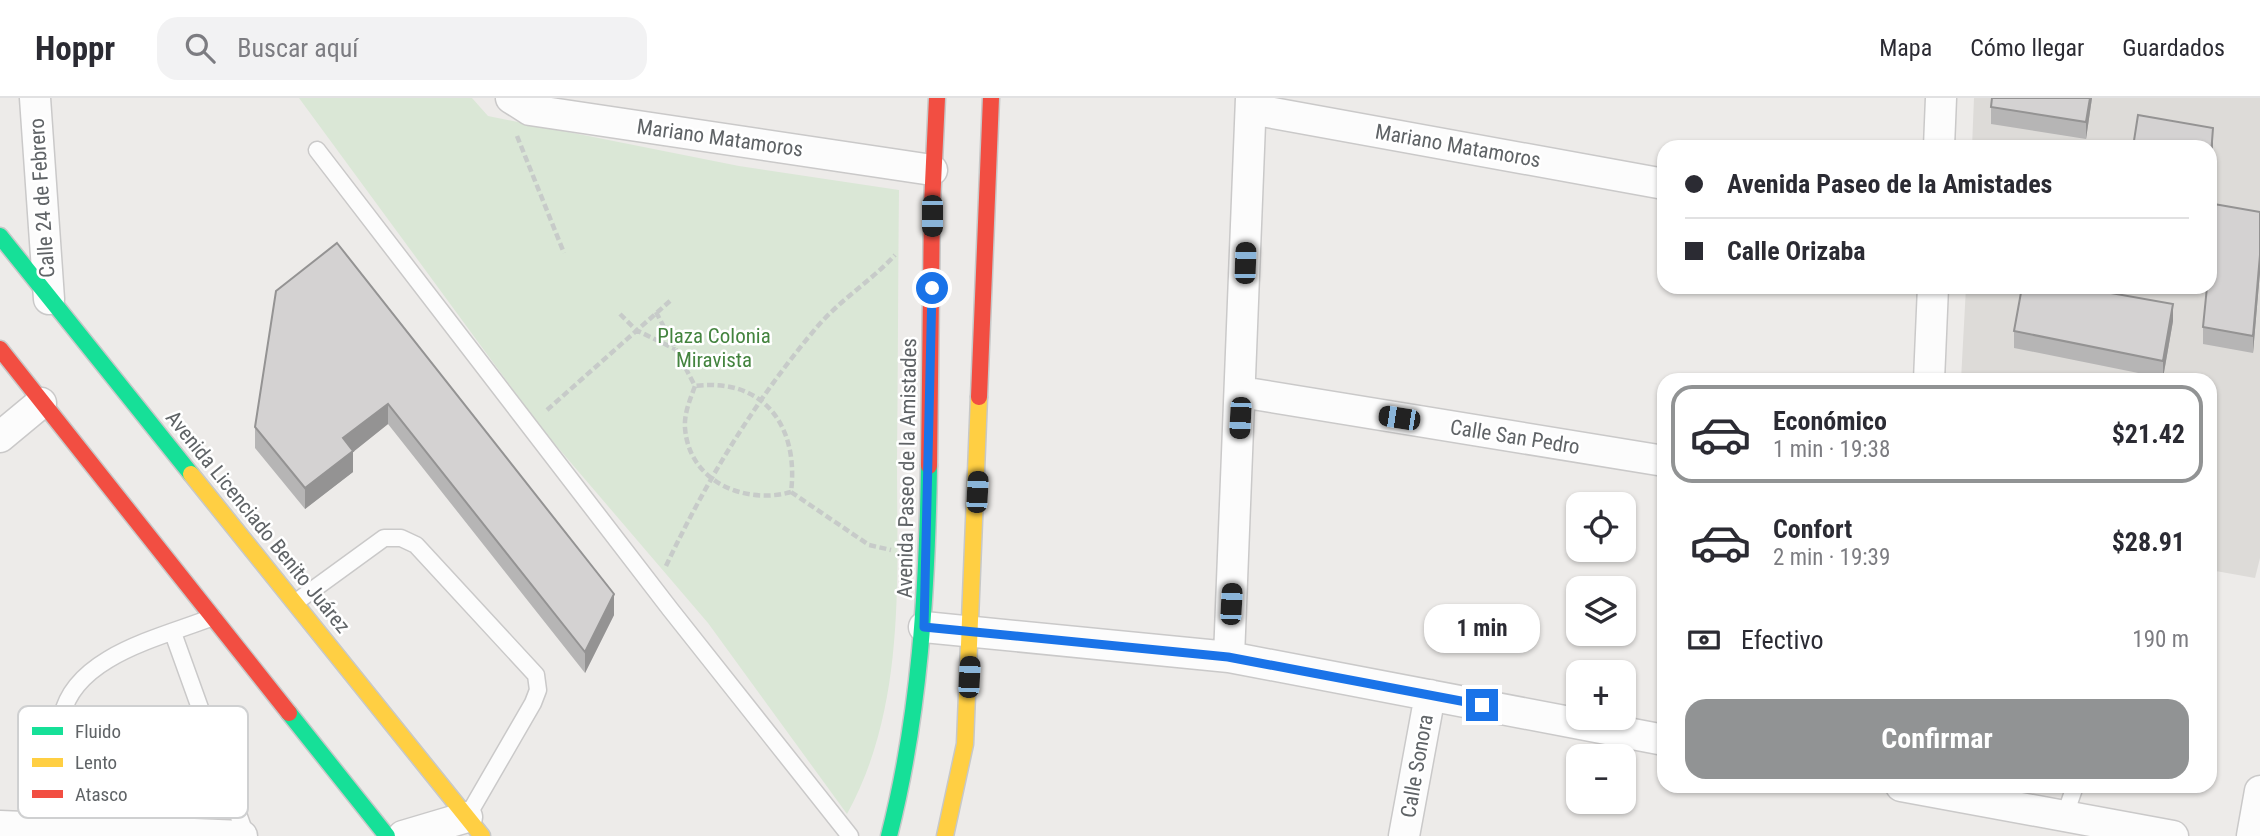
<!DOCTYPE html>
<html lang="es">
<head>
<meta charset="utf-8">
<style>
	:root { --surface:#fff; --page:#f2f2f3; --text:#2b2b33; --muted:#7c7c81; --line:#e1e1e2; --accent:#919394 }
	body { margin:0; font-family:"Roboto Condensed",sans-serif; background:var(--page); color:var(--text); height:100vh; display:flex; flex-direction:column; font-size:26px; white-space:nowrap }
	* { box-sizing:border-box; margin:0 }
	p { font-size:23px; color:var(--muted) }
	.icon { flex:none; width:38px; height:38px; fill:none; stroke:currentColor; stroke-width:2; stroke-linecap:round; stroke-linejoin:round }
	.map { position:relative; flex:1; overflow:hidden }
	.drawer { position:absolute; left:1657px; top:275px; width:560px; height:420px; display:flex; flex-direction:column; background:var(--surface); border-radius:21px; box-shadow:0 2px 5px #0004 }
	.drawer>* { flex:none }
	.top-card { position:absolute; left:1657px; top:42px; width:560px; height:154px; border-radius:21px; box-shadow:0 2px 5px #0004; display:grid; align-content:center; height:154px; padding:0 28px; background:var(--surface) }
	.tools { position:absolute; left:1566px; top:394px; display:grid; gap:14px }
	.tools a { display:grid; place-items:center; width:70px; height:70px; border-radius:14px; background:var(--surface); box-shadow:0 2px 5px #0004; font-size:35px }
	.end { position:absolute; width:32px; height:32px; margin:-16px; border:9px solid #1a73e8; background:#fff; box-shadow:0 0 0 4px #fff }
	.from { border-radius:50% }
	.bubble { position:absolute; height:49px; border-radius:21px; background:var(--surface); box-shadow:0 2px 5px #0004; font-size:23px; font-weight:700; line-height:49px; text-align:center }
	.car { position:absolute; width:21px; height:42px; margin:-21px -10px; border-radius:9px; box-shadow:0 0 5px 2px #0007; background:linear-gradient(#222 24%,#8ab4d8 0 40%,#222 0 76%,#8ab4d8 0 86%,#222 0) }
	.top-card b { display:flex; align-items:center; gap:24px; height:66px; font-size:26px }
	.top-card b+b { border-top:2px solid var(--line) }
	.top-card i { width:18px; height:18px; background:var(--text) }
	ul { padding:12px 0 0; list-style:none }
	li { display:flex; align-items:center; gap:21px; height:98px; margin:0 14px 10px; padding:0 14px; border:4px solid transparent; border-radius:21px }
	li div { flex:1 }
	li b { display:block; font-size:26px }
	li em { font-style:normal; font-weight:700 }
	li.on { border-color:var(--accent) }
	li>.icon { width:63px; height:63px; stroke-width:1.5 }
	.pay { display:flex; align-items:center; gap:18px; height:77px; padding:0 28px; font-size:26px }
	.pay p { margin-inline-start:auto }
	.action { display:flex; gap:14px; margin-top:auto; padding:14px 28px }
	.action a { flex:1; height:80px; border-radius:21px; background:var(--accent); color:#fff; font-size:28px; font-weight:700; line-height:80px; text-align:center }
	header { display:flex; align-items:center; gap:42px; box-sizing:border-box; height:98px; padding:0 35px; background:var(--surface); border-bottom:2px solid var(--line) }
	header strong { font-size:33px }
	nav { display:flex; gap:38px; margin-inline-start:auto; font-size:24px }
	.search { width:490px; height:63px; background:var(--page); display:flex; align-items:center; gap:18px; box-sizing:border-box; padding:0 24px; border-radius:21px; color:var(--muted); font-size:26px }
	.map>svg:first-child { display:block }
	.education { fill:#dddbd8 }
	.green { fill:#dae7d6 }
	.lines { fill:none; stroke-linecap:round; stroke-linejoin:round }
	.lane-casing { stroke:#cac9c9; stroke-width:19 }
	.street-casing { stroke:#cac9c9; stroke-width:33 }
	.fast-casing { stroke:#c7c8c8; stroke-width:19 }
	.slow-casing { stroke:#c7c8c8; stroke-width:19 }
	.jam-casing { stroke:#c7c8c8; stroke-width:19 }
	.path { stroke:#c7cbc9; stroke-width:4.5; stroke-dasharray:7 3.5; stroke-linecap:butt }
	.lane { stroke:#fcfcfc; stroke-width:16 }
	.street { stroke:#fcfcfc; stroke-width:30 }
	.fast { stroke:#16e098; stroke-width:16 }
	.slow { stroke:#ffcf43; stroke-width:16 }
	.jam { stroke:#f24e42; stroke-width:16 }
	.wall { fill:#b6b5b5 }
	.shaded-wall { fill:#949393 }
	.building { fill:#d4d2d2; stroke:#949393; stroke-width:2 }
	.route { stroke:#1a73e8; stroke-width:9 }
	.labels { text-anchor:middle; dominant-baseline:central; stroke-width:5; stroke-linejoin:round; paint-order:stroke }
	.street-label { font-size:21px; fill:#5f6366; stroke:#fff }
	.park-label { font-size:21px; fill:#44843f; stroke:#fff }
	.key { fill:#fff; stroke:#cfd0d1; stroke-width:2 }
	.key-label { font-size:19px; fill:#5f6366 }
</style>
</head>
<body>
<header>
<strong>Hoppr</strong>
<div class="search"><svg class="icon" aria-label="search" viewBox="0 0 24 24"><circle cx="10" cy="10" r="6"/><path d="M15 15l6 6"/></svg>Buscar aquí</div>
<nav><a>Mapa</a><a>Cómo llegar</a><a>Guardados</a></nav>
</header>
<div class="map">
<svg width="2260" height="738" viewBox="0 0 2260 738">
	<rect width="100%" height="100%" fill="#edebe9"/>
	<path class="education" d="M1974 0H2260V460L2255 480 2210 472V282H1961L1966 189H2210V49H1972Z"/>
	<path class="green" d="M299 0H472L488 18 739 68 899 92C898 182 898 273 897 363 897 481 906 609 847 716L708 525 542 331Z"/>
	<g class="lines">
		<defs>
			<path id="lane" d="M317 52 670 511 850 738
				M296 504 384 440H401L416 447 536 577 538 592 533 605 467 719
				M173 535 246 738
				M2065 717 2075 688
				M49 730C53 693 55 654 62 618 75 557 163 539 213 519"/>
			<path id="street" d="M35 0 49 201
				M511 0 530 12 932 72
				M1251 11 1664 86
				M1939 49 1941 0
				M1929 282 1933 189
				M1241 294 1664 363
				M0 339 41 305
				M924 529 1229 559 1664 642
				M1229 559 1251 0
				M1901 688 2173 738
				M0 728 242 738
				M403 738 467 719
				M1404 738 1430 597
				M2252 738 2260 693"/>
			<path id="fast" d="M0 138 191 376
				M289 615 387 738
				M889 738C920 617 927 493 929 368"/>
			<path id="slow" d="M191 376 482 738
				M945 738 965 646 979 299"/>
			<path id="jam" d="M0 251 289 615
				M979 299 991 0
				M929 368 932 107 937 0"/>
		</defs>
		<use href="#lane" class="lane-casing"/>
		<use href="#street" class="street-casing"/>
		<use href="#fast" class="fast-casing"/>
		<use href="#slow" class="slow-casing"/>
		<use href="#jam" class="jam-casing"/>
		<path class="path" d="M517 38 564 155
			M656 214 695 288C690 302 684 315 685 330 689 384 745 407 791 394 799 330 765 279 695 288
			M620 216 636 232 675 251
			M547 312 670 203
			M791 394 869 447 891 452
			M666 468C706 383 756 301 817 229 840 202 871 183 895 157"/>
		<use href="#lane" class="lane"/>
		<use href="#street" class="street"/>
		<use href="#fast" class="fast"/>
		<use href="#slow" class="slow"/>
		<use href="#jam" class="jam"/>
	</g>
	<path class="wall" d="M1992 0H2092L2086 41 1991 26V9Z
		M2260 114V174L2253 255 2203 246V229Z
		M276 193 614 517 585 575 388 326 353 354V374L305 411 255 350V329Z
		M2173 223 2163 280 2014 250V233Z"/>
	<path class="shaded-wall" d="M2090 0H2092L2086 41V24Z
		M2213 30V47L2210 87V70Z
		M2260 157V174L2253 255V238Z
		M2173 206V223L2163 280V263Z
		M388 306V326L353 354V374L305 411V390L343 340Z
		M614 496V517L585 575V554Z"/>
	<path class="building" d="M1992 0H2090L2086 24 1991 9Z
		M2138 17 2213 30 2210 70V49H2133Z
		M2214 106 2260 114V157L2253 238 2203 229 2207 189H2210V149Z
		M337 145 614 496 585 554 388 306 343 340 353 353 305 390 255 329 276 193Z
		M2022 189H2077L2173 206 2163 263 2014 233Z"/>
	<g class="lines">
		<path class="route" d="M932 190 924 529 1228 559 1482 607"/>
	</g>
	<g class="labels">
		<g class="street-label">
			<text transform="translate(720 40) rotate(8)">Mariano Matamoros</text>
			<text transform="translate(1458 48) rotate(10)">Mariano Matamoros</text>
			<text transform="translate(42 100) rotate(-94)">Calle 24 de Febrero</text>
			<text transform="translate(1515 339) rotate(9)">Calle San Pedro</text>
			<text transform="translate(907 370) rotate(-89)">Avenida Paseo de la Amistades</text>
			<text transform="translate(258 424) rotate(51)">Avenida Licenciado Benito Juárez</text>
			<text transform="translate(1417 668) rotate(-80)">Calle Sonora</text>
		</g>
		<g class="park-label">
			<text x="714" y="238">Plaza Colonia<tspan x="714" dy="24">Miravista</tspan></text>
		</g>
	</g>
	<rect x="18" y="608" width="230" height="112" rx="10" class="key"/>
	<rect x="32" y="629" width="31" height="8" fill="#16e098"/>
	<rect x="32" y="660" width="31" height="9" fill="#ffcf43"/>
	<rect x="32" y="692" width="31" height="8" fill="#f24e42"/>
	<g class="key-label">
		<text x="75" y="640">Fluido</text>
		<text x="75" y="671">Lento</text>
		<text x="75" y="703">Atasco</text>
	</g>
</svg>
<div class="tools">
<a><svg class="icon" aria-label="locate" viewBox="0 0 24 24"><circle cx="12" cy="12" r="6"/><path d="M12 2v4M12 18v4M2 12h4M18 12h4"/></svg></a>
<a><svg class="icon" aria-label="layers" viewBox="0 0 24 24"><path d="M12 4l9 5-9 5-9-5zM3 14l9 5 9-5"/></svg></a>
<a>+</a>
<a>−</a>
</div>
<i class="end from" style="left:932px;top:190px"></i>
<i class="end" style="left:1482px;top:607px"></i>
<div class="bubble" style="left:1424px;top:506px;width:116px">1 min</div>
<i class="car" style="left:932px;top:118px;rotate:180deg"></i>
<i class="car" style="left:1245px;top:165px;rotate:2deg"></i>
<i class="car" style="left:1240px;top:320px;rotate:183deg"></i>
<i class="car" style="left:1399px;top:320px;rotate:279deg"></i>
<i class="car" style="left:977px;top:394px;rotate:3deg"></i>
<i class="car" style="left:1231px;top:506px;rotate:3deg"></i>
<i class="car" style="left:969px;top:579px;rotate:3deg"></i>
<div class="top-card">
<b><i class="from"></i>Avenida Paseo de la Amistades</b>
<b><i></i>Calle Orizaba</b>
</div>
<section class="drawer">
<ul>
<li class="on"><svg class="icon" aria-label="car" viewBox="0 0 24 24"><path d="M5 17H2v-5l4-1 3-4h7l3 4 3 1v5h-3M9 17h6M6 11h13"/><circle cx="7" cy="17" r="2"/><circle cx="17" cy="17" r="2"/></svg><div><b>Económico</b><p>1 min · 19:38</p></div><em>$21.42</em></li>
<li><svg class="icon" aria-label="car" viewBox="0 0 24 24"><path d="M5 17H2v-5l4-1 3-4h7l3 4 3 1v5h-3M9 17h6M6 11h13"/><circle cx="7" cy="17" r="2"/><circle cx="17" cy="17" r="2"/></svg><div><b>Confort</b><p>2 min · 19:39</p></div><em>$28.91</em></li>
</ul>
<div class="pay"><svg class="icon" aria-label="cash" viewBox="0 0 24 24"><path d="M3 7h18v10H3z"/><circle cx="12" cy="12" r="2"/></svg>Efectivo<p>190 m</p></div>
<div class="action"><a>Confirmar</a></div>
</section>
</div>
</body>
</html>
